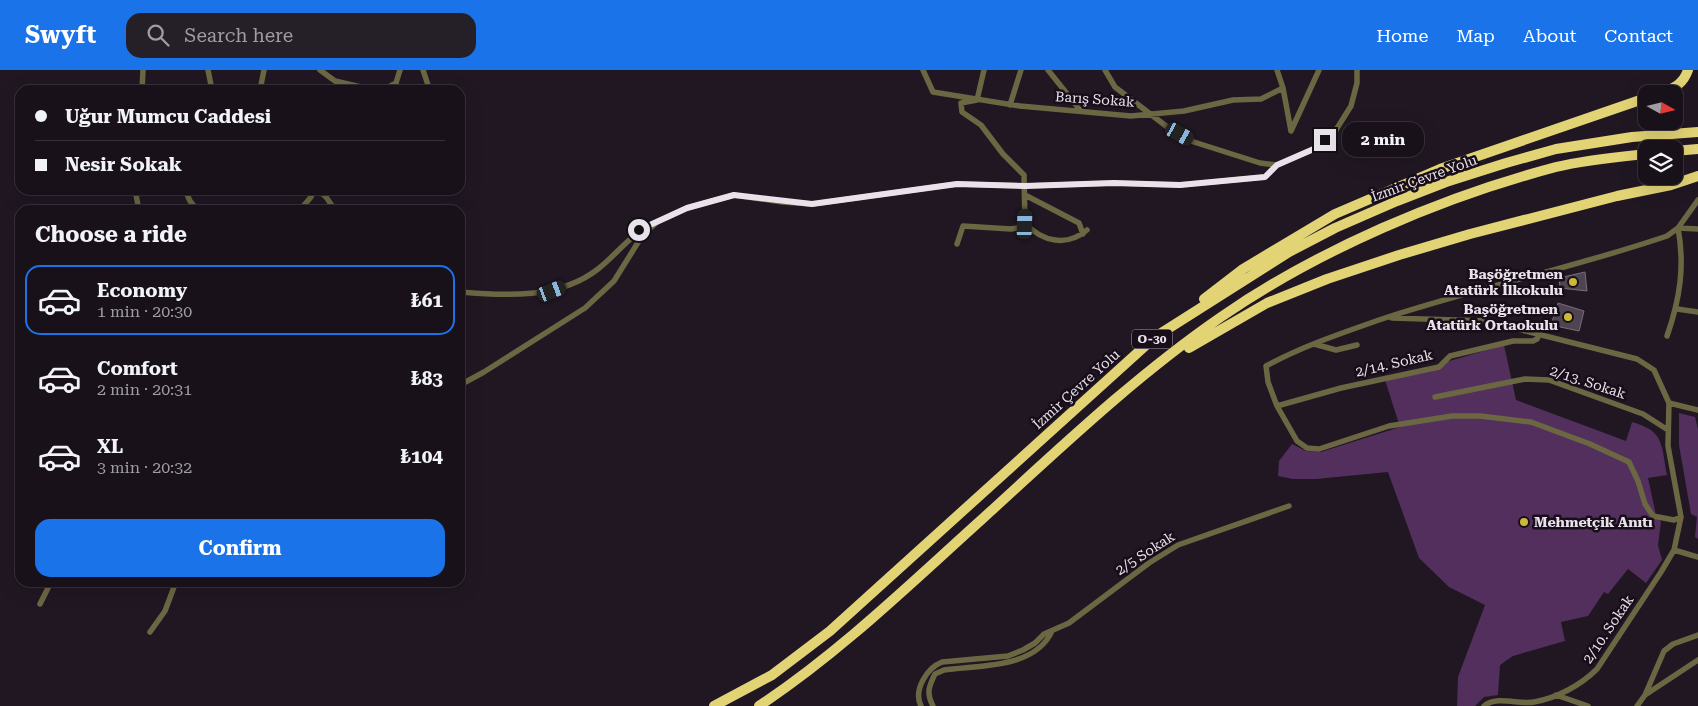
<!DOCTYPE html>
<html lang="en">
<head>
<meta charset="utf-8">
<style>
	:root { --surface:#18111a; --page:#251f27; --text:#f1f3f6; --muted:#9f9da2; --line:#363139; --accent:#1a73e8 }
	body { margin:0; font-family:"Roboto Serif",serif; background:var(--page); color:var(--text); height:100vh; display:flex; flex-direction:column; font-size:19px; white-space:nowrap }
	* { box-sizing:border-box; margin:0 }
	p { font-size:16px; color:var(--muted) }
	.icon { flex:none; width:28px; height:28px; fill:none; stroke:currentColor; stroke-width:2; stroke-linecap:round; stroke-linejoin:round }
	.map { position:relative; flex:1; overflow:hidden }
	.sheet { position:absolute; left:15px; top:135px; width:450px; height:382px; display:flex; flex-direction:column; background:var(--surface); border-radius:15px; box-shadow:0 5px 20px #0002,0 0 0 1px var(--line) }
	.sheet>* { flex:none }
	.hud { position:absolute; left:15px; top:15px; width:450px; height:110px; border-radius:15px; box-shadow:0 5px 20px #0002,0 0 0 1px var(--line); display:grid; align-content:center; height:110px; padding:0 20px; background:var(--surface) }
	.needle { width:32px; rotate:98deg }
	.controls { position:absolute; left:1638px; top:15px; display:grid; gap:10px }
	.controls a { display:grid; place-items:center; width:45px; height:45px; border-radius:10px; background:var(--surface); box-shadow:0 5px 20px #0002,0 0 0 1px var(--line); font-size:25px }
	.end { position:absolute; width:22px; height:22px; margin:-11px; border:6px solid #e9e2eb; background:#111; box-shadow:0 0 0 2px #111 }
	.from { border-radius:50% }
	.bubble { position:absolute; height:35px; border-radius:15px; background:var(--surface); box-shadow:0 5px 20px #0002,0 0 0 1px var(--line); font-size:16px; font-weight:700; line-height:35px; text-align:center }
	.car { position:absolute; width:15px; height:30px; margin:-15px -8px; border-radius:6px; box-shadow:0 0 4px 1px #0007; background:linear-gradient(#222 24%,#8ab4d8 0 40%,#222 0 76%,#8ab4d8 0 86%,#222 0) }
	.hud b { display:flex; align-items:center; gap:18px; height:48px; font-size:19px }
	.hud b+b { border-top:1px solid var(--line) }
	.hud i { width:12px; height:12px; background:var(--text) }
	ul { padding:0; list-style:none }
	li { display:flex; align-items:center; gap:15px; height:70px; margin:0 10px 8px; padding:0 10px; border:2px solid transparent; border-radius:15px }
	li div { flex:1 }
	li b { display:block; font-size:19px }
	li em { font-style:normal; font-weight:700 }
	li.selected { border-color:var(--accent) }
	li>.icon { width:45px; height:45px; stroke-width:1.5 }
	h2 { padding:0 20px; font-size:22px; line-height:60px }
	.button { display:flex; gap:10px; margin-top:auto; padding:10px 20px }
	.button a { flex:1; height:58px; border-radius:15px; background:var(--accent); color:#fff; font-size:20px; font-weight:700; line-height:58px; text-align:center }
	header { display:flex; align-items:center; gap:30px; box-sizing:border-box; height:70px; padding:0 25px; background:var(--accent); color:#fff }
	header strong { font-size:24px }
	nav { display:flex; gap:28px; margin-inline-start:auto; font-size:18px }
	.search { width:350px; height:45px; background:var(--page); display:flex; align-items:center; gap:12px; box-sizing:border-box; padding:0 18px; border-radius:15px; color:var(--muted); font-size:19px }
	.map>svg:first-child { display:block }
	.green { fill:#522f5c }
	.building { fill:#4f4452; stroke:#796d7c }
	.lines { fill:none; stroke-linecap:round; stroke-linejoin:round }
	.street { stroke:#6c6743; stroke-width:5.5 }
	.highway { stroke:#e2d375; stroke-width:10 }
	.route { stroke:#e9e2eb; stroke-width:6 }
	.poi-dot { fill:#ccb938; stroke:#170e19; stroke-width:2 }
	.labels { text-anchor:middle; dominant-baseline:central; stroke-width:5; stroke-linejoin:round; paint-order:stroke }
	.shield { fill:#170e19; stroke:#aaa2ac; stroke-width:1 }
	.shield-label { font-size:12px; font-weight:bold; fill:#e9e2eb }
	.street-label { font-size:14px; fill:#e9e2eb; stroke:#170e19 }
	.poi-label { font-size:14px; font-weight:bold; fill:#e9e2eb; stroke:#170e19; text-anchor:end }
</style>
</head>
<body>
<header>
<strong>Swyft</strong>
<div class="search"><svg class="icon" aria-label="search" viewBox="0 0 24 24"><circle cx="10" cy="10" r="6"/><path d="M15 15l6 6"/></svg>Search here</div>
<nav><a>Home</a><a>Map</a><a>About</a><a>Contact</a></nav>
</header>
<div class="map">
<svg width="1698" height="636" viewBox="0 0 1698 636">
	<rect width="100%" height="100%" fill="#201723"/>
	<path class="green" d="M1504 275 1516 330 1626 371 1632 352C1665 361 1661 375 1667 405L1648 408 1656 445 1661 452 1658 475 1662 490 1646 513 1628 499 1608 524 1604 522 1588 546 1561 552 1565 571 1513 586 1500 595 1498 625 1484 627 1475 636H1457L1458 607 1485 535 1449 517 1419 488 1388 402 1316 409H1293L1278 406 1279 391 1292 374 1306 381 1321 382 1400 357 1385 310Z
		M1679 343 1695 347 1698 359V469L1695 467 1697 447 1691 444 1679 375Z"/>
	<path class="building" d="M1585 202 1587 221 1560 218 1559 208Z
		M1558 233 1584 241 1579 261 1551 255Z"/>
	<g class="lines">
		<path class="street" d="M208 0 212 20
			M320 0 335 11 361 17 383 20 396 13
			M423 0 429 18 433 20
			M923 0 933 22 1020 36 1131 46 1184 41 1233 30 1261 29 1283 18
			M1048 0 1080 40
			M1105 0 1115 17 1166 56 1194 72 1260 93 1277 95
			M1277 0 1283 18 1291 61
			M142 20 143 0
			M260 20 264 0
			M396 20V13L400 0
			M1010 35 1021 0
			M1291 61 1319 0
			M135 120 139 140
			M185 120 190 131 197 140
			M318 120 326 127 335 140
			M1025 125 1079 153 1083 164
			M300 140 311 127 314 120
			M1025 153C1042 172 1067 177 1087 160
			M1678 158 1698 159
			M957 174 963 156 1011 159 1017 158 1025 153 1024 105 1003 84 981 55 962 42 961 33 977 30 984 0
			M460 222C505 226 560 229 598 199 616 185 630 165 651 155
			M1677 239 1698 242
			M1392 248 1486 251 1637 289 1654 300 1669 333 1668 376 1681 447 1674 480 1661 502 1597 599C1581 615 1557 628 1534 632 1519 635 1497 625 1484 636
			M1667 266C1680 229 1685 196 1678 158
			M1314 274 1336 280 1357 275
			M460 315 484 302 585 238 614 211 642 166 657 152 687 138 734 125 782 132 812 134 957 114 1025 116 1114 113 1180 115 1265 107 1277 95 1316 78 1334 63 1351 36 1357 13V0
			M1435 327 1525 309 1549 310 1643 344 1668 360
			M1669 333 1698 340
			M1277 336 1341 318 1439 297 1450 286 1513 271H1533L1537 269 1540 263
			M1681 447 1674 450 1653 446 1645 434 1638 411 1629 392 1590 374 1531 352 1480 346H1452L1389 356 1319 379 1307 378 1297 371 1277 336 1268 312 1266 296C1303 276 1342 263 1382 249 1476 218 1573 198 1667 166L1678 158 1698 130
			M1674 480 1698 487
			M40 534 51 512
			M150 562 165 541 174 517 178 512
			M1556 625 1588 636
			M1645 625 1664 581 1673 574 1698 565
			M921 636C913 620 927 598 942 592L1008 586 1023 580 1035 573 1044 564 1069 553 1149 493 1178 475 1289 436
			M933 636C926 623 929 616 935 604L944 600C979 595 1035 599 1052 561
			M1637 636 1645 625 1698 590"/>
		<path class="highway" d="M1660 24C1673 18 1683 15 1688 0
			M1674 81 1698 79
			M1204 229 1243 199 1335 144 1440 99 1646 28
			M1189 278 1267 233 1327 209 1399 185 1470 164 1617 126 1671 115 1698 106
			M714 636 772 605 830 561 1155 267 1289 182 1335 158 1397 131 1446 112 1506 93 1556 79 1632 67 1698 62
			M759 636C839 583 909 515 980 451 1058 380 1134 307 1221 247 1318 180 1442 127 1556 97 1585 90 1617 87 1646 84"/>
	</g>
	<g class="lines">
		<path class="route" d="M639 160 687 138 734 125 812 134 957 114 1025 116 1114 113 1180 115 1265 107 1277 95 1316 78 1325 70"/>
	</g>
	<g class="poi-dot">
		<circle cx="1573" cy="212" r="5"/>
		<circle cx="1568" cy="247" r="5"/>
		<circle cx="1524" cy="452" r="5"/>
	</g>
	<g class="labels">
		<rect class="shield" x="1132" y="259.5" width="40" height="19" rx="4"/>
		<g class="shield-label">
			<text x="1152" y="269">O-30</text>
		</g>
		<g class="street-label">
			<text transform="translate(1095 29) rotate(4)">Barış Sokak</text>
			<text transform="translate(1424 108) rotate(-20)">İzmir Çevre Yolu</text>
			<text transform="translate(1394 293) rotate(-13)">2/14. Sokak</text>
			<text transform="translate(1588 312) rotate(18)">2/13. Sokak</text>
			<text transform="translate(1076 319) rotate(-42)">İzmir Çevre Yolu</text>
			<text transform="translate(1145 483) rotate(-33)">2/5 Sokak</text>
			<text transform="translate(1608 559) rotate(-56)">2/10. Sokak</text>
		</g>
		<g class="poi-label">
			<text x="1563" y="204">Başöğretmen<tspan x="1563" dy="16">Atatürk İlkokulu</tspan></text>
			<text x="1558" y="239">Başöğretmen<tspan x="1558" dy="16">Atatürk Ortaokulu</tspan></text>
			<text x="1534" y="452" text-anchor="start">Mehmetçik Anıtı</text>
		</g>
	</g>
</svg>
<div class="controls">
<a><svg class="needle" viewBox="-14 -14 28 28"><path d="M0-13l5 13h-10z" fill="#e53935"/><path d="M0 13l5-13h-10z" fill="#9f9da2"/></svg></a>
<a><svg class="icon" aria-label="layers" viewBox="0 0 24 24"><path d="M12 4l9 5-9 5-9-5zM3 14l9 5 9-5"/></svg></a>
</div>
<i class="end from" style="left:639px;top:160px"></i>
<i class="end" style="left:1325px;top:70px"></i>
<div class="bubble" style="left:1342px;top:52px;width:82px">2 min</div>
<i class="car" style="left:1180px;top:64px;rotate:119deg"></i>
<i class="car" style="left:1025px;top:154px;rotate:2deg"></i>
<i class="car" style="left:552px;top:221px;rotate:69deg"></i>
<div class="hud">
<b><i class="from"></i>Uğur Mumcu Caddesi</b>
<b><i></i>Nesir Sokak</b>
</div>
<section class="sheet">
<h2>Choose a ride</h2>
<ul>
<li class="selected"><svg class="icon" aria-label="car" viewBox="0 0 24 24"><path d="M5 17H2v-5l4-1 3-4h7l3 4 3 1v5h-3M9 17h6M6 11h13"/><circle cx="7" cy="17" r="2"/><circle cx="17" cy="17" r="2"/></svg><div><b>Economy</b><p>1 min · 20:30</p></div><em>₺61</em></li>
<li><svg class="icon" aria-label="car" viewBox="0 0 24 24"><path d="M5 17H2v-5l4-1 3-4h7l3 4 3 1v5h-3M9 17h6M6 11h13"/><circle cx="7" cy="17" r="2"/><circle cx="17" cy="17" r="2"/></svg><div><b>Comfort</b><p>2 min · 20:31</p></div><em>₺83</em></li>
<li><svg class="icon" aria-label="car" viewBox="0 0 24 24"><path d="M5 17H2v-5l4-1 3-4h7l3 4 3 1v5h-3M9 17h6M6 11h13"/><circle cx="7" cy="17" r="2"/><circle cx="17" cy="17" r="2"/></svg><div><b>XL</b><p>3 min · 20:32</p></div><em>₺104</em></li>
</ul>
<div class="button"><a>Confirm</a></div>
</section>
</div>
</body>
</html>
